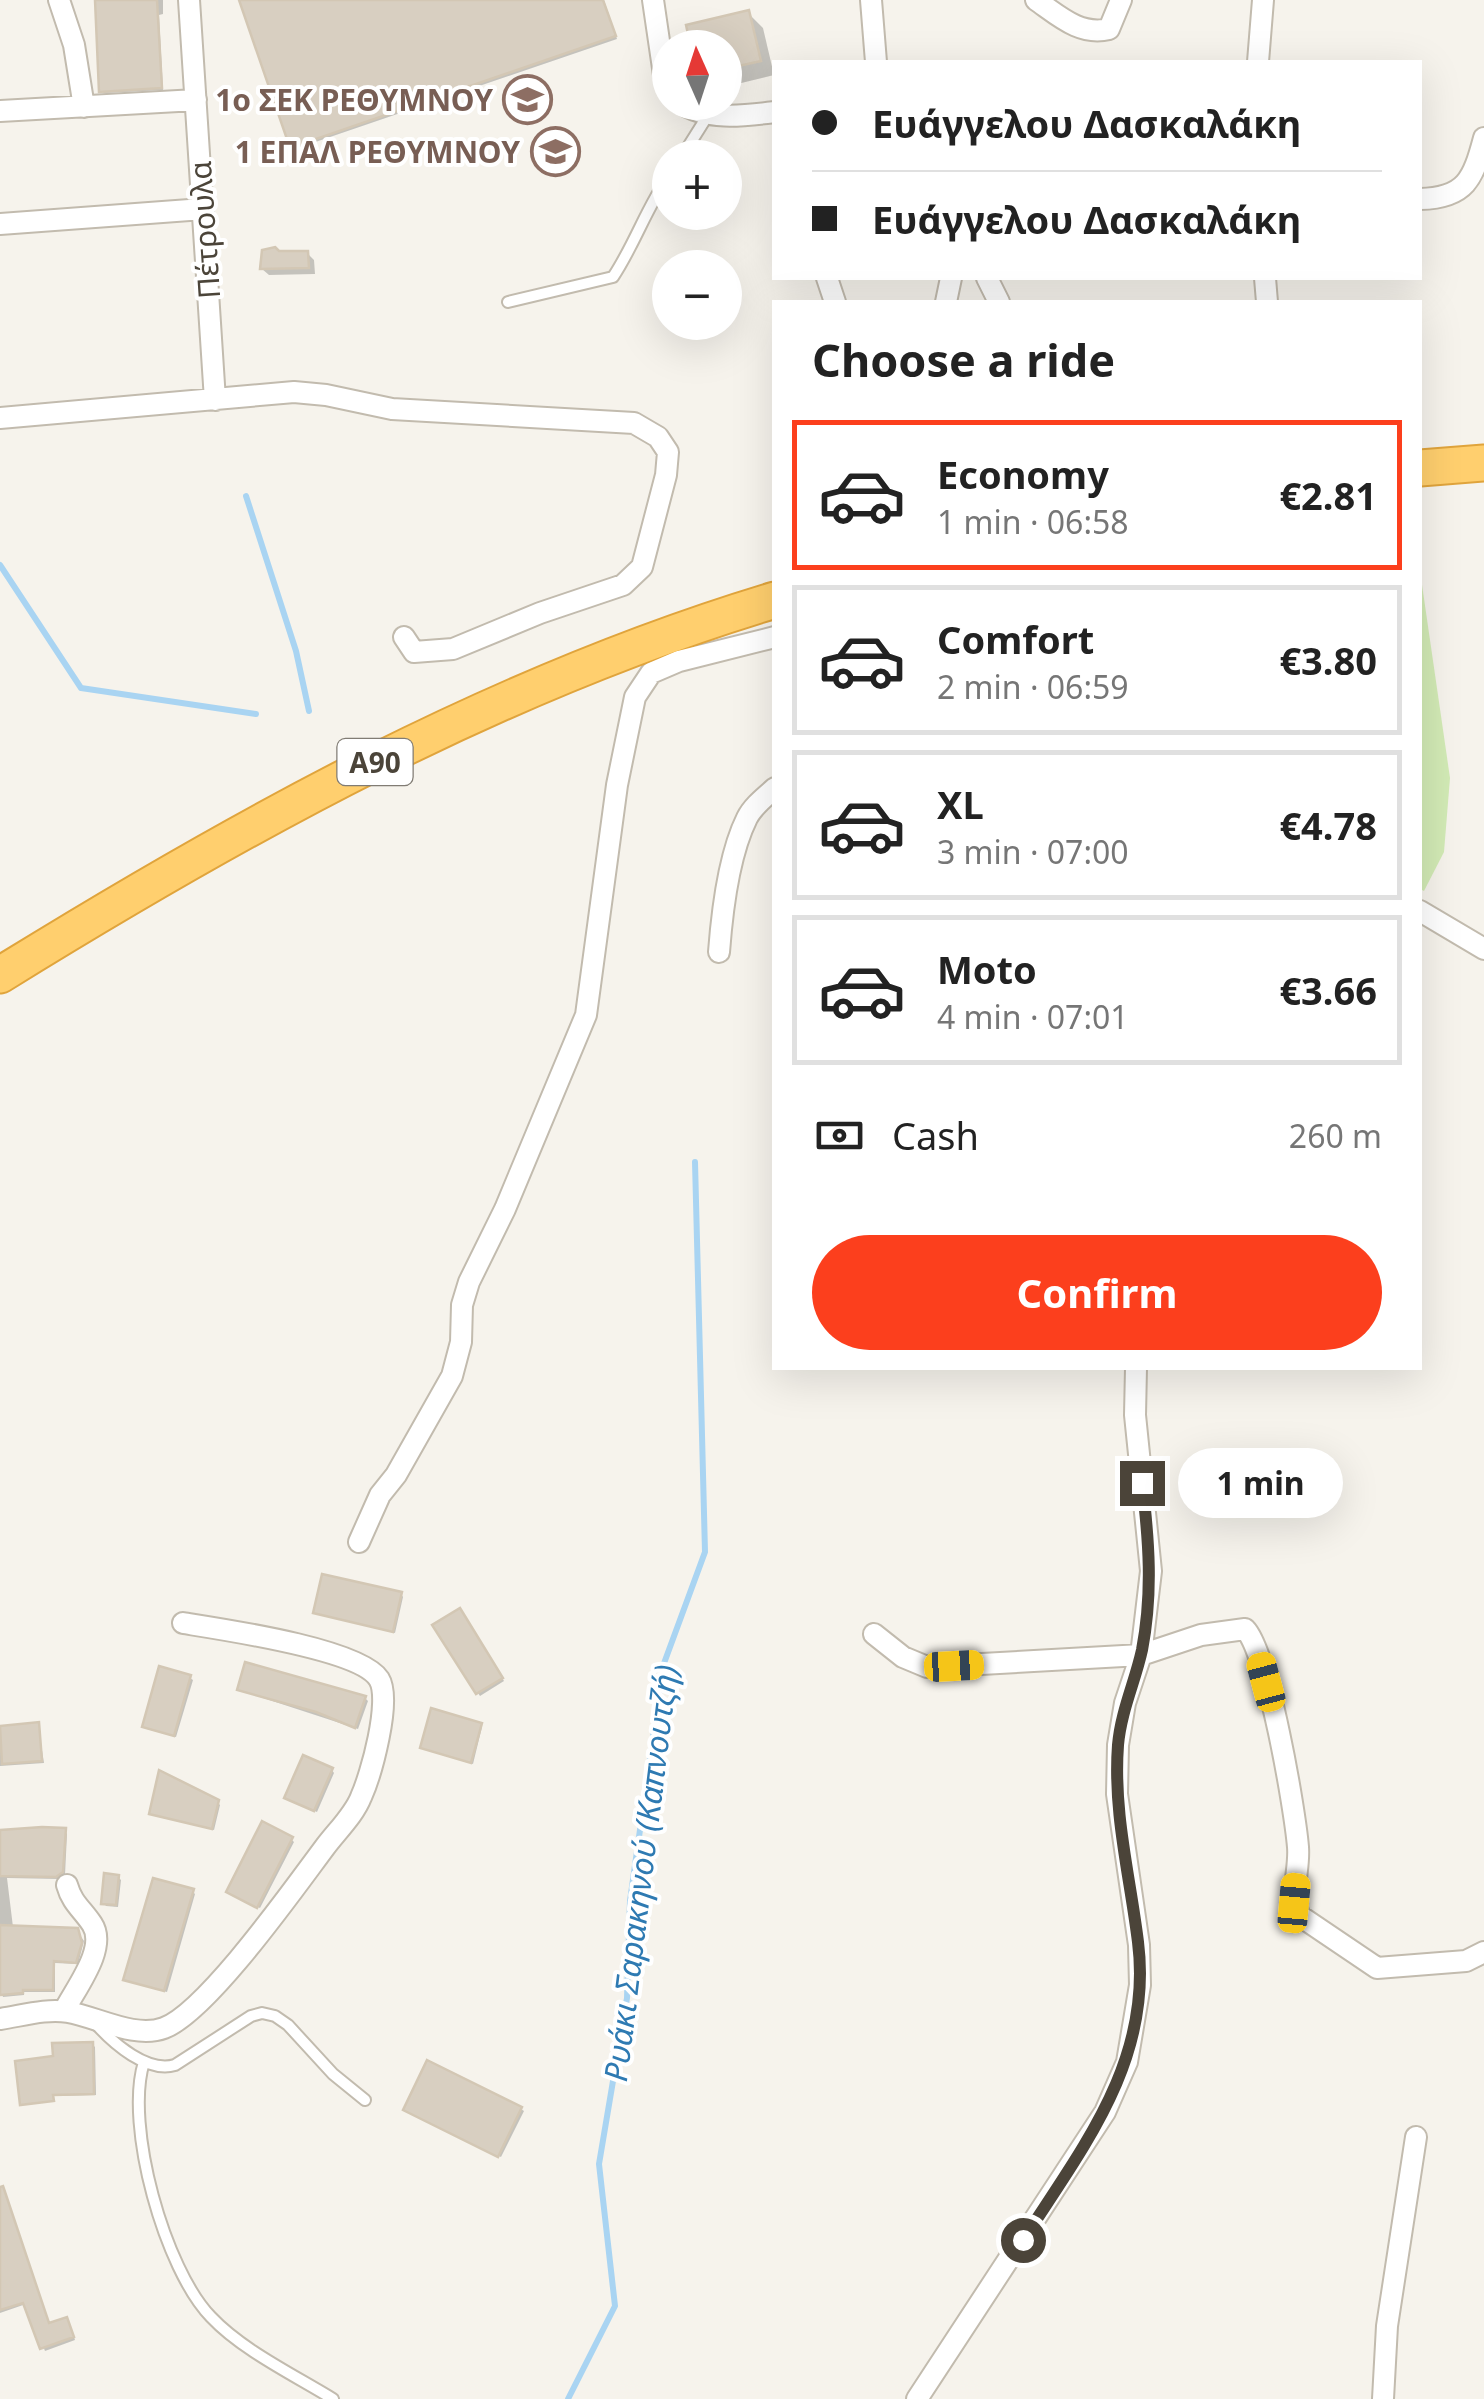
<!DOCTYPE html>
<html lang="en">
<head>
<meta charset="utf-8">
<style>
	:root { --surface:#fff; --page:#f6f6f6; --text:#222; --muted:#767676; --line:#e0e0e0; --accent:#fc3f1d }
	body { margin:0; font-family:"Noto Sans",sans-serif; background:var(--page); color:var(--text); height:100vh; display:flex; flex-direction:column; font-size:38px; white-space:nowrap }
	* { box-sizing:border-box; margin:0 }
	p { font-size:32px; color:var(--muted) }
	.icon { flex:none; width:55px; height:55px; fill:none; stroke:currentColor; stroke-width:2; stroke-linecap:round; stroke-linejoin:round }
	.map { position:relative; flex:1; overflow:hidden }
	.drawer { position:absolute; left:772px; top:300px; width:650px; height:1070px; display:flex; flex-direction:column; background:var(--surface); border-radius:0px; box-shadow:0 10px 40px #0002 }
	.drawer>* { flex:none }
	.hud { position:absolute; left:772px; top:60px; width:650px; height:220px; border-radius:0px; box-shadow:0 10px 40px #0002; display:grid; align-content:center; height:220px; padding:0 40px; background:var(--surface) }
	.needle { width:65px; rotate:357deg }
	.fabs { position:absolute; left:652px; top:30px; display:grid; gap:20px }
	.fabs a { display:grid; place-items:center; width:90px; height:90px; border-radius:50%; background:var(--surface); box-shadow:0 10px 40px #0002; font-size:50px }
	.end { position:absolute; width:45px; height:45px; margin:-22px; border:12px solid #4b4439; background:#fff; box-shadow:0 0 0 5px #fff }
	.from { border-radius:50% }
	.bubble { position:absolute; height:70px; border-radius:35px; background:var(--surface); box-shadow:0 10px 40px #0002; font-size:32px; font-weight:700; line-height:70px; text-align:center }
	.car { position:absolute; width:30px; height:60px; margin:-30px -15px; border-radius:12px; box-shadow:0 0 8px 2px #0007; background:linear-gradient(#f5c518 24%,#345 0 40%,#f5c518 0 76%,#345 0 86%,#f5c518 0) }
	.hud b { display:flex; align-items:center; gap:35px; height:95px; font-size:38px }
	.hud b+b { border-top:2px solid var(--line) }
	.hud i { width:25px; height:25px; background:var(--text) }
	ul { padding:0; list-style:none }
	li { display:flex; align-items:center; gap:30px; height:150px; margin:0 20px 15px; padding:0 20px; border:5px solid var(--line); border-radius:0px }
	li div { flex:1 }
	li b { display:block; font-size:38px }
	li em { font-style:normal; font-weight:700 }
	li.active { border-color:var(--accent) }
	li>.icon { width:90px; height:90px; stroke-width:1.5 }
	h2 { padding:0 40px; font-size:45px; line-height:120px }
	.pay { display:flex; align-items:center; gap:25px; height:110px; padding:0 40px; font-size:38px }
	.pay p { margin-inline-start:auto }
	.primary-button { display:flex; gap:20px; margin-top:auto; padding:20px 40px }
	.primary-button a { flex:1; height:115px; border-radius:60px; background:var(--accent); color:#fff; font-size:40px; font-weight:700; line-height:115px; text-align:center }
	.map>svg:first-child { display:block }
	.green { fill:#d2eab5 }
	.shadow { fill:#0003 }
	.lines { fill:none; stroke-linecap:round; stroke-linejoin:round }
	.stream { stroke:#a9d4f2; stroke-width:6 }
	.building { fill:#d8cfc1; stroke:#d3c7b4; stroke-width:2.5 }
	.lane-casing { stroke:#c2bbae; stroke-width:14 }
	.street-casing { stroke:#c2bbae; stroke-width:24 }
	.highway-casing { stroke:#e0a43c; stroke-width:39 }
	.lane { stroke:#fff; stroke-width:10 }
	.street { stroke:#fff; stroke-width:20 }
	.highway { stroke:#ffcf6e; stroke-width:35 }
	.route { stroke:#4b4439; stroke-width:12 }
	.labels { text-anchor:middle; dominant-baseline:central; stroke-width:8; stroke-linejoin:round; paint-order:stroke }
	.shield { fill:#fff; stroke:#817c74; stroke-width:2.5 }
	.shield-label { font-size:28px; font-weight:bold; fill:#4b4439 }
	.education-label { font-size:30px; font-weight:bold; fill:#785e54; stroke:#fff; text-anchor:end }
	.street-label { font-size:30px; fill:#4b4439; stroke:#fff }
	.water-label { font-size:32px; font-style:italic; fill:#2e7ab2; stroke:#fff }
</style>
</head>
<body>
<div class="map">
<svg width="1484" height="2399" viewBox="0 0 1484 2399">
	<rect width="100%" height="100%" fill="#f6f3ec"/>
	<path class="green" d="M1420 571 1450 778 1444 852 1424 891 1420 889Z"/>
	<path class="shadow" d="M98 0H163V14L159 15 163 90 104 93 101 91Z
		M246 0H604L617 39 295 149Z
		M748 13 763 28 774 75 725 87V48Z
		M279 253H307L314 260 315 274 269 275 262 269Z
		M401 1594 403 1597 395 1633 316 1613Z
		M462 1614 504 1681 480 1696 478 1693Z
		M190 1678 193 1680 176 1737 147 1729 145 1726Z
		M239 1690 365 1698 368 1701 358 1729Z
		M479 1724 482 1727 473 1764 423 1747Z
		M38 1725 44 1763 0 1766V1734Z
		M332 1770 334 1773 317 1812 290 1800Z
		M217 1802 220 1805 214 1830 152 1813Z
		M65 1831 67 1834 65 1875 59 1879 7 1878 13 1927 77 1931 84 1941 78 1964 55 1963V1992H24V1995L3 1997 0 1989V1833Z
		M291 1839 294 1842 260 1908 232 1894Z
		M118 1877 121 1880 118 1907 106 1906 104 1903Z
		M192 1891 195 1894 167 1992 129 1982 126 1980Z
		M92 2044 95 2047 96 2095 54 2096 22 2102 55 2058Z
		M521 2109 524 2111 501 2157 408 2112Z
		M10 2212 50 2325 69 2322 75 2340 45 2351 26 2304 0 2313V2215Z"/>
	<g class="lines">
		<path class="stream" d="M246 496 296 651 309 711
			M0 565 81 688 256 714
			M568 2399 615 2306 599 2164 627 1998 630 1901 663 1666 705 1552 695 1162"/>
	</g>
	<path class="building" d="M95 0H157L162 88 99 92Z
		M239 0H603L616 36 290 148Z
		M749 10 761 61 725 69V48H691L686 25Z
		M275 247 279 251H308L309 268 260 269 262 250Z
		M322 1574 402 1592 393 1632 313 1613Z
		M460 1608 503 1678 476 1694 432 1625Z
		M245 1662 366 1696 355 1728 316 1712 237 1690Z
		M159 1666 191 1675 174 1736 142 1727Z
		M431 1708 482 1723 471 1763 420 1748Z
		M39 1722 42 1761 2 1764 0 1726Z
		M303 1755 333 1768 314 1811 284 1798Z
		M159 1770 219 1800 212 1829 149 1814Z
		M262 1821 293 1837 257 1908 226 1892Z
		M42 1827 66 1828 63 1872 56 1877 0 1876V1830Z
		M104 1873 119 1875 116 1905 101 1904Z
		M153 1878 194 1889 164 1991 123 1980Z
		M0 1925 78 1928 82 1943 76 1963 54 1961 53 1990H23V1993L0 1995Z
		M93 2042 94 2094 53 2095 54 2101 20 2105 15 2061 53 2056 52 2043Z
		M427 2060 522 2107 498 2157 403 2110Z
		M3 2186 49 2323 67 2317 74 2337 40 2349 23 2303 0 2310V2187Z"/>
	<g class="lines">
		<defs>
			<path id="lane" d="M681 158 708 115
				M508 302 613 277C635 244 647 206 670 174
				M96 2024C114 2044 147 2073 175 2065L251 2016 262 2013 275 2016 288 2025 333 2074 365 2100
				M144 2062C124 2125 165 2270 211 2317 242 2350 294 2375 333 2399"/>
			<path id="street" d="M59 0 74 45 84 107
				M189 0 215 400
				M653 0 664 75 670 92
				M871 0 876 62
				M1036 0C1059 16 1080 36 1109 29L1121 0
				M1258 62 1263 0
				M679 102C707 121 743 116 775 112
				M0 111 196 100
				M1420 199C1466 198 1473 179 1484 138
				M0 224 203 209
				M827 278 835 302
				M987 278 999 302
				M1265 278 1267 302
				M946 302 951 278
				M0 418 294 392 326 395 392 409 634 423 658 437 668 452 666 475 642 567 623 585 540 613 453 649 414 652 404 637
				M1420 911 1484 949
				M719 952C722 912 729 854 747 818 753 806 765 797 775 788
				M359 1542 380 1495 396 1475 452 1376 461 1342 462 1305 469 1282 505 1209 586 1015 617 785 635 697 651 673 679 661 775 637
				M874 1634 903 1657 927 1667 1141 1655 1201 1635 1245 1629C1268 1652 1295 1810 1298 1847 1300 1871 1289 1893 1300 1916L1377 1968 1466 1961 1484 1952
				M64 2011C75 1989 108 1948 92 1924 82 1909 72 1903 67 1885
				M0 2019C21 2016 47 2008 68 2012 97 2017 135 2039 164 2028 207 2012 295 1887 325 1847 337 1831 354 1815 361 1797 371 1775 392 1700 379 1679 360 1649 220 1629 183 1623
				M917 2399 1105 2112 1127 2062 1140 1985 1139 1945 1117 1794 1118 1745 1125 1703 1141 1655 1151 1571 1135 1415 1136 1368
				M1383 2399 1387 2326 1416 2137"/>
			<path id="highway" d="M1420 468 1484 463
				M0 975C244 824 499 683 775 600"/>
		</defs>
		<use href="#lane" class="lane-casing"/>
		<use href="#street" class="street-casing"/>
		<use href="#highway" class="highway-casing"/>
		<use href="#lane" class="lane"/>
		<use href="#street" class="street"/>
		<use href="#highway" class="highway"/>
	</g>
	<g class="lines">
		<path class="route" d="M1023 2240C1083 2147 1153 2060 1138 1942 1130 1876 1113 1813 1118 1745 1121 1711 1135 1682 1142 1650 1153 1593 1149 1540 1142 1483"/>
	</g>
	<defs>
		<symbol id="school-ring" viewBox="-11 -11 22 22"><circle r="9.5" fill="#fff" stroke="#8d6e63" stroke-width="1.5"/><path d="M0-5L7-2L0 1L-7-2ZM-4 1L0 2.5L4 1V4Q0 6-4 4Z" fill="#8d6e63"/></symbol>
	</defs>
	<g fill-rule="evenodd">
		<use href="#school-ring" x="500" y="72" width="55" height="55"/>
		<use href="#school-ring" x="528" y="124" width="55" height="55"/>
	</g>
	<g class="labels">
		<rect class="shield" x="337.5" y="739" width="75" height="46" rx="8"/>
		<g class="shield-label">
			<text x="375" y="762">Α90</text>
		</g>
		<g class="education-label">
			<text x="493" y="99">1ο ΣΕΚ ΡΕΘΥΜΝΟΥ</text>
			<text x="520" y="151">1 ΕΠΑΛ ΡΕΘΥΜΝΟΥ</text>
		</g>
		<g class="street-label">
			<text transform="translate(204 230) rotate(-94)">Πέτρουλα</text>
		</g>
		<g class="water-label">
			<text transform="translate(640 1873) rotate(-83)">Ρυάκι Σαρακηνού (Καπνουτζή)</text>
		</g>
	</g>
</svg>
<div class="fabs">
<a><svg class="needle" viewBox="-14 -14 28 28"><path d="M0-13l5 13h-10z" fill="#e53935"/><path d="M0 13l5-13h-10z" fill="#767676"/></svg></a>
<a>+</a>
<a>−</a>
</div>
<i class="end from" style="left:1023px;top:2240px"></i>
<i class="end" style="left:1142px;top:1483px"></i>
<div class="bubble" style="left:1178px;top:1448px;width:165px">1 min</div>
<i class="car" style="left:954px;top:1666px;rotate:87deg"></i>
<i class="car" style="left:1266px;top:1682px;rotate:345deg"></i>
<i class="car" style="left:1294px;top:1903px;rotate:5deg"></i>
<div class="hud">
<b><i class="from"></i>Ευάγγελου Δασκαλάκη</b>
<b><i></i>Ευάγγελου Δασκαλάκη</b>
</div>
<section class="drawer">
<h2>Choose a ride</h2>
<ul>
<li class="active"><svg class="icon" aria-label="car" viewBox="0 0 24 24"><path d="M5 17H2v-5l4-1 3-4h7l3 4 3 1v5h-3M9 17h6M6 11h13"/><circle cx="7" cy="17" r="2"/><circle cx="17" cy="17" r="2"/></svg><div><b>Economy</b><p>1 min · 06:58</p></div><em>€2.81</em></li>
<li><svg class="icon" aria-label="car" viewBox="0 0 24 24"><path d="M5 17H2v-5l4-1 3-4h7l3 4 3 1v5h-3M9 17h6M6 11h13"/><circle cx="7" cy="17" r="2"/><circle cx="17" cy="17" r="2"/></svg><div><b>Comfort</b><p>2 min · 06:59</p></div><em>€3.80</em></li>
<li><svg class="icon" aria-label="car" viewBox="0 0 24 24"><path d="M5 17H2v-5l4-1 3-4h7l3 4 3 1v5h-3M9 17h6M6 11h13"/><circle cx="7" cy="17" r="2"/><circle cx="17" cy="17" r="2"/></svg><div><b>XL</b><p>3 min · 07:00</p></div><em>€4.78</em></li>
<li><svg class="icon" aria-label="car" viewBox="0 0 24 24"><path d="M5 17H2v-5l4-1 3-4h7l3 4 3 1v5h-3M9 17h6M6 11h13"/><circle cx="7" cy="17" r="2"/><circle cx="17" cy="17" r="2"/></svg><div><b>Moto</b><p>4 min · 07:01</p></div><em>€3.66</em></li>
</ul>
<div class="pay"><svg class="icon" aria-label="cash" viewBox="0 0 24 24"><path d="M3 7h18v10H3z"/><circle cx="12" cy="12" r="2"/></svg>Cash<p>260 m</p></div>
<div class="primary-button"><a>Confirm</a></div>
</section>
</div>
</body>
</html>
